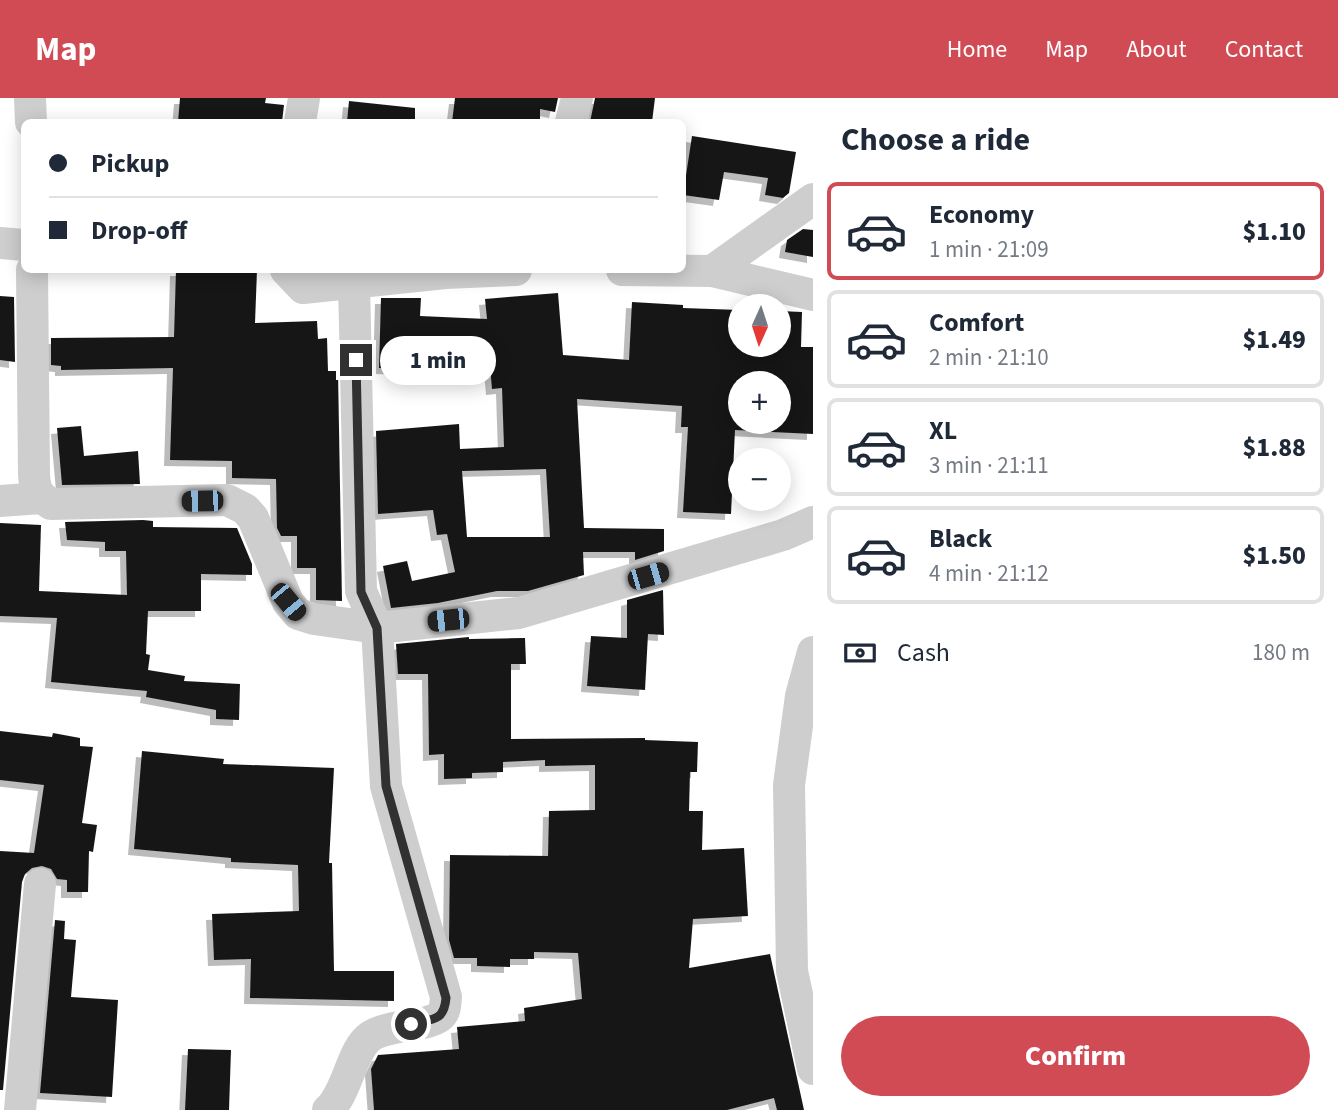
<!DOCTYPE html>
<html lang="en">
<head>
<meta charset="utf-8">
<style>
	:root { --surface:#fff; --page:#f6f6f7; --text:#1f2937; --muted:#747a83; --line:#e0e1e3; --accent:#d14b55 }
	body { margin:0; font-family:"Source Sans 3",sans-serif; background:var(--page); color:var(--text); height:100vh; display:flex; flex-direction:column; font-size:26px; white-space:nowrap }
	* { box-sizing:border-box; margin:0 }
	p { font-size:23px; color:var(--muted) }
	.icon { flex:none; width:38px; height:38px; fill:none; stroke:currentColor; stroke-width:2; stroke-linecap:round; stroke-linejoin:round }
	.map { position:relative; flex:1; overflow:hidden }
	.side { display:flex; flex-direction:column; background:var(--surface); width:525px }
	.side>* { flex:none }
	.guide { position:absolute; left:21px; top:21px; width:665px; height:154px; border-radius:10px; box-shadow:0 4px 18px #0003; display:grid; align-content:center; height:154px; padding:0 28px; background:var(--surface) }
	.needle { width:46px; rotate:183deg }
	.tools { position:absolute; left:728px; top:196px; display:grid; gap:14px }
	.tools a { display:grid; place-items:center; width:63px; height:63px; border-radius:50%; background:var(--surface); box-shadow:0 4px 18px #0003; font-size:35px }
	.end { position:absolute; width:32px; height:32px; margin:-16px; border:9px solid #313131; background:#fff; box-shadow:0 0 0 4px #fff }
	.from { border-radius:50% }
	.bubble { position:absolute; height:49px; border-radius:24px; background:var(--surface); box-shadow:0 4px 18px #0003; font-size:23px; font-weight:800; line-height:49px; text-align:center }
	.car { position:absolute; width:21px; height:42px; margin:-21px -10px; border-radius:9px; box-shadow:0 0 5px 2px #0007; background:linear-gradient(#222 24%,#8ab4d8 0 40%,#222 0 76%,#8ab4d8 0 86%,#222 0) }
	.guide b { display:flex; align-items:center; gap:24px; height:66px; font-size:26px }
	.guide b+b { border-top:2px solid var(--line) }
	.guide i { width:18px; height:18px; background:var(--text) }
	ul { padding:0; list-style:none }
	li { display:flex; align-items:center; gap:21px; height:98px; margin:0 14px 10px; padding:0 14px; border:4px solid var(--line); border-radius:10px }
	li div { flex:1 }
	li b { display:block; font-size:26px }
	li em { font-style:normal; font-weight:800 }
	li.on { border-color:var(--accent) }
	li>.icon { width:63px; height:63px; stroke-width:1.5 }
	h2 { padding:0 28px; font-size:32px; line-height:84px }
	.pay { display:flex; align-items:center; gap:18px; height:77px; padding:0 28px; font-size:26px }
	.pay p { margin-inline-start:auto }
	.button { display:flex; gap:14px; margin-top:auto; padding:14px 28px }
	.button a { flex:1; height:80px; border-radius:42px; background:var(--accent); color:#fff; font-size:28px; font-weight:800; line-height:80px; text-align:center }
	header { display:flex; align-items:center; gap:42px; box-sizing:border-box; height:98px; padding:0 35px; background:var(--accent); color:#fff }
	header strong { font-size:33px }
	nav { display:flex; gap:38px; margin-inline-start:auto; font-size:24px }
	main { display:flex; flex:1; min-height:0 }
	.map>svg:first-child { display:block }
	.building { fill:#181818; fill-rule:evenodd; filter:url(#shadow) }
	.lines { fill:none; stroke-linecap:round; stroke-linejoin:round }
	.minor { stroke:#cecece; stroke-width:32 }
	.route { stroke:#313131; stroke-width:9 }
</style>
</head>
<body>
<header>
<strong>Map</strong>
<nav><a>Home</a><a>Map</a><a>About</a><a>Contact</a></nav>
</header>
<main>
<div class="map">
<svg width="813" height="1012" viewBox="0 0 813 1012">
	<defs>
		<filter id="shadow"><feDropShadow dx="-6" dy="6" stdDeviation="0" flood-color="#0004"/></filter>
	</defs>
	<rect width="100%" height="100%" fill="#fff"/>
	<path class="building" d="M180 0H266L265 5 284 7 282 24H178Z
		M455 0H558L555 14 540 11V24H452Z
		M595 0H655L652 24H590Z
		M349 3 415 10V24H347Z
		M692 38 796 54 789 95 783 100 765 97 768 80 724 74 719 102 683 97Z
		M803 131 813 132V159L785 154 787 142Z
		M176 172H257L255 225 317 223 318 241 327 240 328 273H338L342 503 316 502V470H297V438H281L277 430 276 381 232 380V363L170 362 173 270 61 272V268L51 267V240L174 239Z
		M558 195 563 257 629 262 632 204 683 207V210L740 212V247H779V213L802 214 801 249H813V336L735 332 731 416 683 414 688 329H681L682 308 577 301 584 430 664 431V453L635 462V454H583L584 477 528 493H497L438 505 391 510 383 468 407 463 412 483 455 474 447 436 437 437 433 412 378 416 376 333 459 326 460 351 504 349 502 290 492 291 489 256 442 255V265L422 264 421 271 379 270 381 200H421L420 218 487 221 485 201ZM740 285H779V324H740ZM546 371 550 439H467L462 373Z
		M0 198 14 199 15 264 0 262Z
		M81 328 84 358 138 353 140 386 62 387 57 330Z
		M143 422 153 423V429L237 430 252 466V477L201 476V513H148L146 556 150 557 148 572 185 578 184 583 240 586 239 622 216 621V612L146 599 147 593 51 584 57 520 0 518V425L41 427 39 493 127 497 126 453H105V444L67 442 65 424Z
		M663 492 664 537 648 536 645 592 587 588 591 538 627 540V502Z
		M469 539V541L525 540 526 566H511V641L645 640V642L698 644 697 674H690L689 713H703L702 752 744 750 748 818 693 821 689 870 770 856 804 1012H777L774 1000 727 1012H374L371 971 378 957 459 951 457 929 525 923 524 910 582 901 578 855 534 854V861H510V869L477 868V860H454L449 842 450 757 548 758 549 713 595 712V667L545 668V662L503 664V674L472 675V680L444 681V656L429 657 428 576H398L396 546Z
		M0 633 52 639 53 635 80 640V648L93 649 82 725 97 727 93 754 89 753 88 794H67V782L57 781 51 771 42 768 32 770 25 776 22 784 3 992H0V753L34 755 44 687 0 682Z
		M142 653 224 661 223 666 334 670 329 765H332L334 873H394V903L250 900 251 861 214 862 212 816 299 813 298 767 231 764V760L134 751Z
		M55 822 65 823 64 841 76 842 71 899 118 902 112 999 40 995Z
		M188 951 231 952 229 1012H185Z"/>
	<g class="lines">
		<path class="minor" d="M30 0 31 24
			M300 24 304 0
			M571 24 577 0
			M0 145 24 147
			M32 172 34 377C35 392 38 398 51 406L227 402 245 411 253 420 288 504 298 516 314 521 377 530 519 515 783 437 813 424
			M286 172 303 190 445 175 516 172
			M622 172 712 173 813 197
			M712 173 813 101
			M0 403 41 400
			M813 554 801 598 789 687 792 873 813 971
			M20 1012 40 786
			M328 1012C348 995 351 951 371 938 390 926 425 929 439 919 446 914 445 907 446 899L386 688 377 530 361 493 354 185"/>
	</g>
	<g class="lines">
		<path class="route" d="M356 262 361 494 377 530 386 688 446 900C444 924 432 921 411 926"/>
	</g>
</svg>
<div class="tools">
<a><svg class="needle" viewBox="-14 -14 28 28"><path d="M0-13l5 13h-10z" fill="#e53935"/><path d="M0 13l5-13h-10z" fill="#747a83"/></svg></a>
<a>+</a>
<a>−</a>
</div>
<i class="end from" style="left:411px;top:926px"></i>
<i class="end" style="left:356px;top:262px"></i>
<div class="bubble" style="left:380px;top:238px;width:116px">1 min</div>
<i class="car" style="left:202px;top:403px;rotate:269deg"></i>
<i class="car" style="left:648px;top:478px;rotate:74deg"></i>
<i class="car" style="left:288px;top:504px;rotate:140deg"></i>
<i class="car" style="left:448px;top:522px;rotate:264deg"></i>
<div class="guide">
<b><i class="from"></i>Pickup</b>
<b><i></i>Drop-off</b>
</div>
</div>
<section class="side">
<h2>Choose a ride</h2>
<ul>
<li class="on"><svg class="icon" aria-label="car" viewBox="0 0 24 24"><path d="M5 17H2v-5l4-1 3-4h7l3 4 3 1v5h-3M9 17h6M6 11h13"/><circle cx="7" cy="17" r="2"/><circle cx="17" cy="17" r="2"/></svg><div><b>Economy</b><p>1 min · 21:09</p></div><em>$1.10</em></li>
<li><svg class="icon" aria-label="car" viewBox="0 0 24 24"><path d="M5 17H2v-5l4-1 3-4h7l3 4 3 1v5h-3M9 17h6M6 11h13"/><circle cx="7" cy="17" r="2"/><circle cx="17" cy="17" r="2"/></svg><div><b>Comfort</b><p>2 min · 21:10</p></div><em>$1.49</em></li>
<li><svg class="icon" aria-label="car" viewBox="0 0 24 24"><path d="M5 17H2v-5l4-1 3-4h7l3 4 3 1v5h-3M9 17h6M6 11h13"/><circle cx="7" cy="17" r="2"/><circle cx="17" cy="17" r="2"/></svg><div><b>XL</b><p>3 min · 21:11</p></div><em>$1.88</em></li>
<li><svg class="icon" aria-label="car" viewBox="0 0 24 24"><path d="M5 17H2v-5l4-1 3-4h7l3 4 3 1v5h-3M9 17h6M6 11h13"/><circle cx="7" cy="17" r="2"/><circle cx="17" cy="17" r="2"/></svg><div><b>Black</b><p>4 min · 21:12</p></div><em>$1.50</em></li>
</ul>
<div class="pay"><svg class="icon" aria-label="cash" viewBox="0 0 24 24"><path d="M3 7h18v10H3z"/><circle cx="12" cy="12" r="2"/></svg>Cash<p>180 m</p></div>
<div class="button"><a>Confirm</a></div>
</section>
</main>
</body>
</html>
